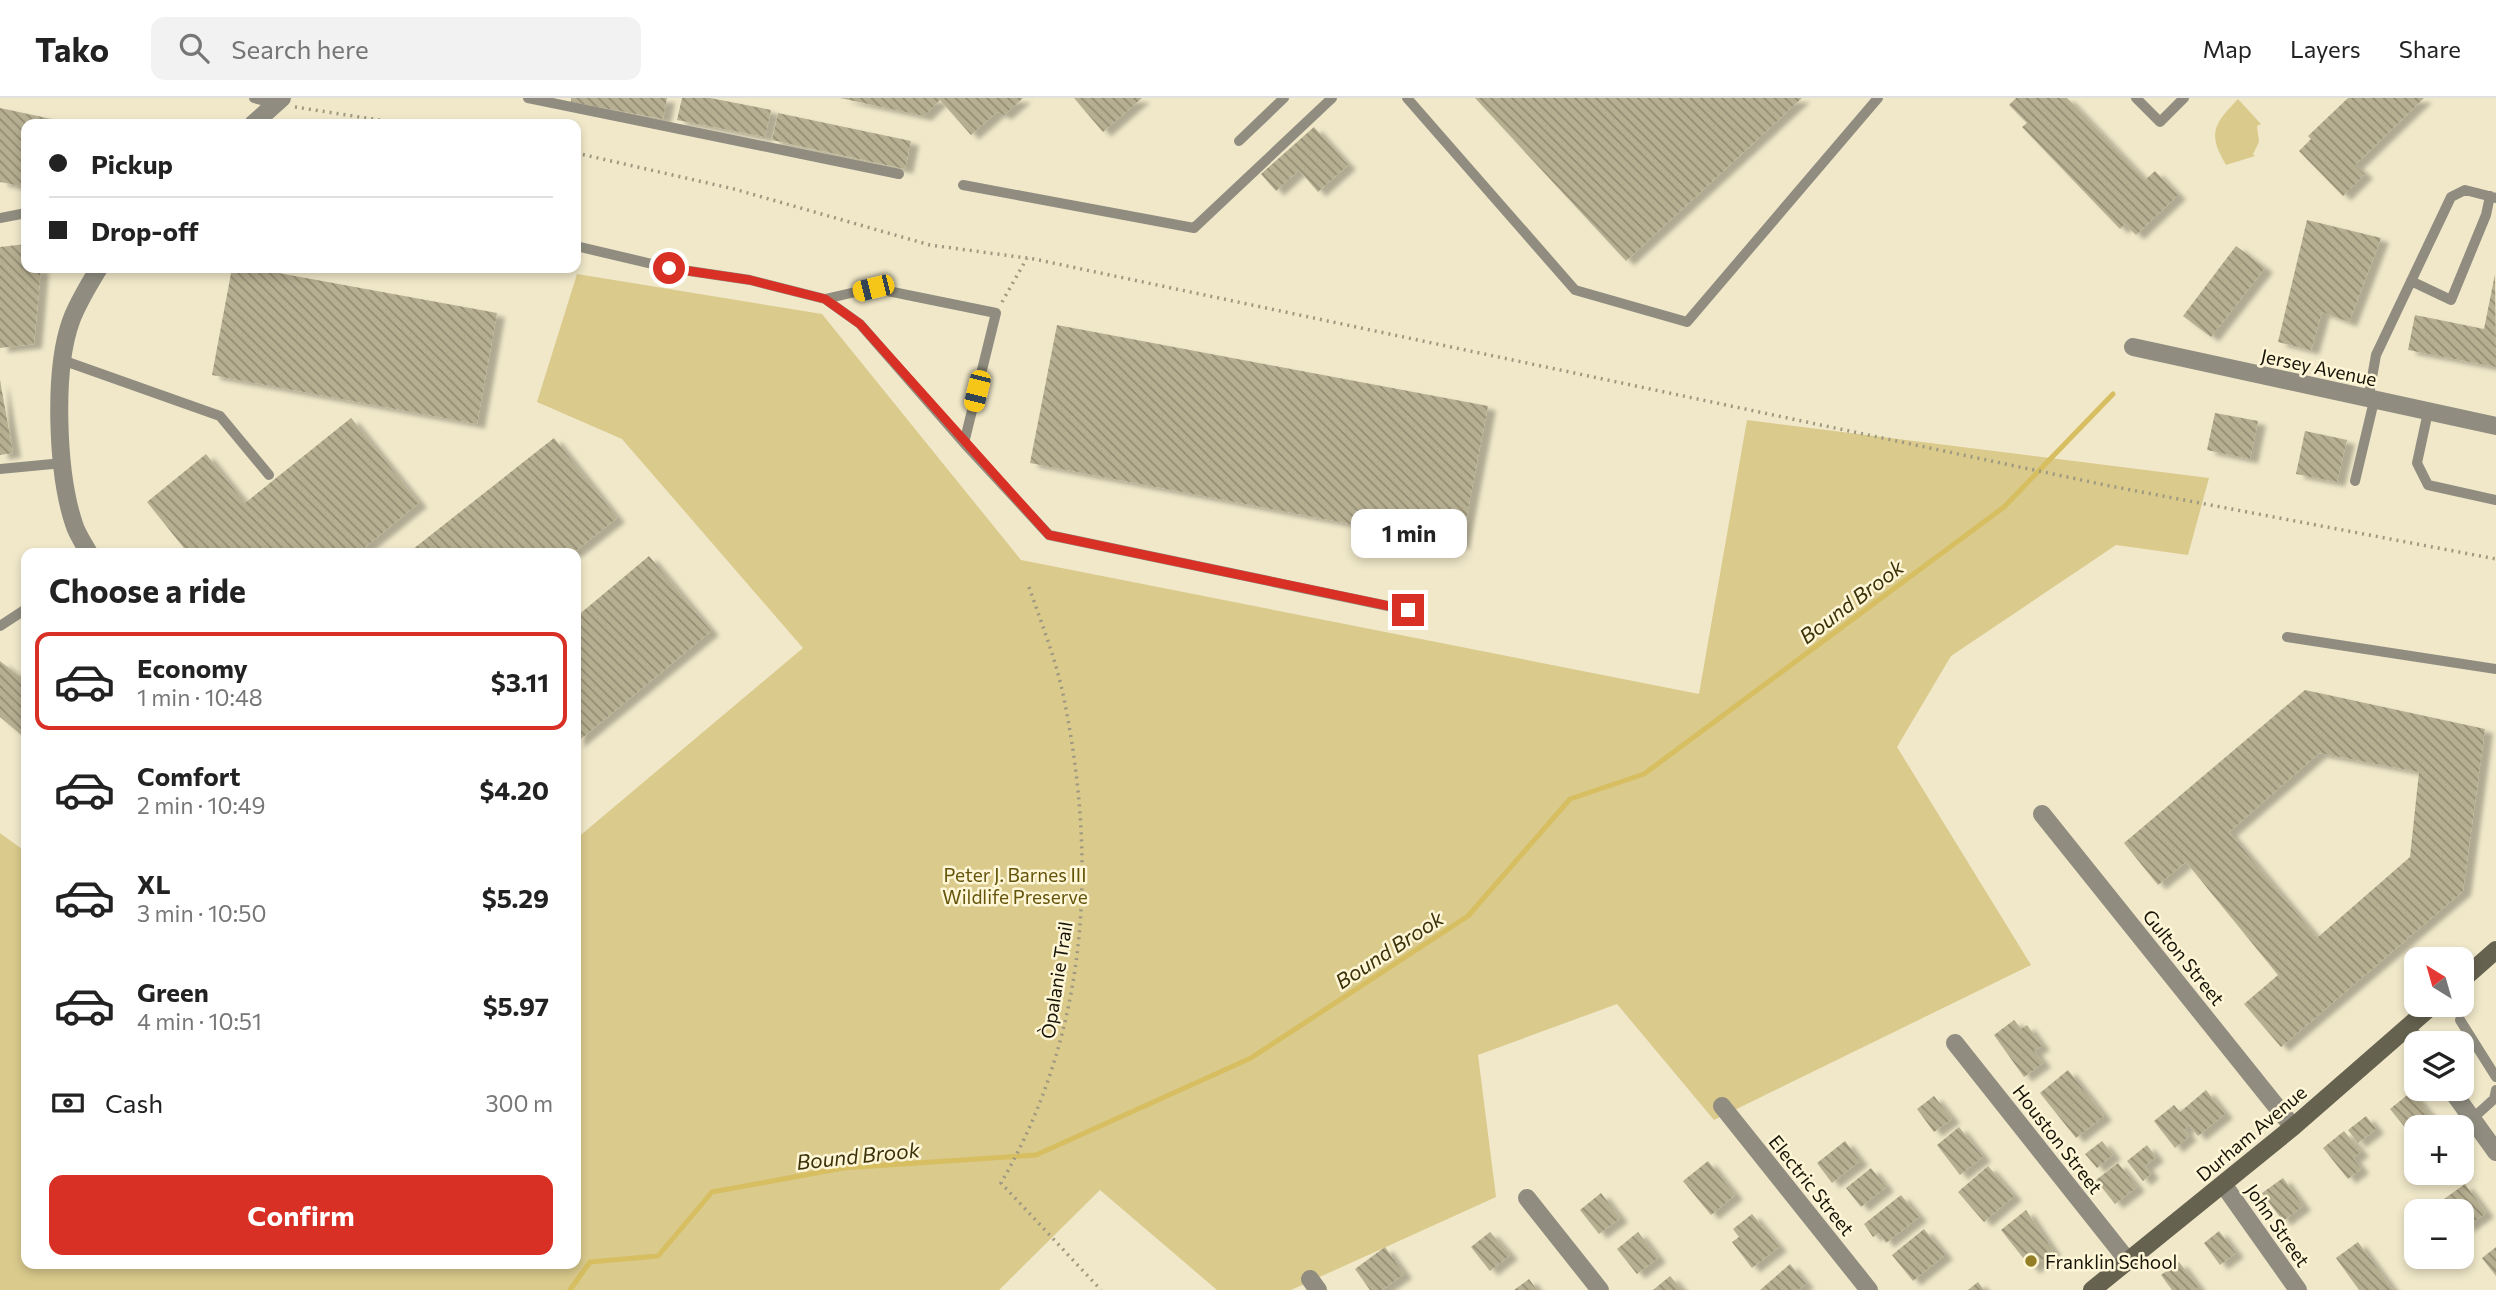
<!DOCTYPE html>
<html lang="en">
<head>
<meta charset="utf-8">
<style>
	:root { --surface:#fff; --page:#f2f2f2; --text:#222; --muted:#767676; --line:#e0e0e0; --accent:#d93025 }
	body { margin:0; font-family:Commissioner,sans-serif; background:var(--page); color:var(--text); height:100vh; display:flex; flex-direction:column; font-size:26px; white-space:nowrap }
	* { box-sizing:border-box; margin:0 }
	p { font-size:23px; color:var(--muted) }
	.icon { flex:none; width:38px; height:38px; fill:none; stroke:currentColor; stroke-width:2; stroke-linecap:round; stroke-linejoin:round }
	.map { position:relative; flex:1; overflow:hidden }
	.sheet { position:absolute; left:21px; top:450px; width:560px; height:721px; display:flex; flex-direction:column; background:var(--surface); border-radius:14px; box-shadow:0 4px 10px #0003 }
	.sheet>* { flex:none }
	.hud { position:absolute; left:21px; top:21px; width:560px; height:154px; border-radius:14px; box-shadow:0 4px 10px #0003; display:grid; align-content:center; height:154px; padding:0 28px; background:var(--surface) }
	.needle { width:46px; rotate:323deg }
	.controls { position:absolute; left:2404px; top:849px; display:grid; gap:14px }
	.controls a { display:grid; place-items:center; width:70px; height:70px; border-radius:14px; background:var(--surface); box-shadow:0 4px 10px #0003; font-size:35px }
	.end { position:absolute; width:32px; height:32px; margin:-16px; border:9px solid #d93025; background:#fff; box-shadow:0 0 0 4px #fff }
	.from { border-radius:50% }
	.bubble { position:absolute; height:49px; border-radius:14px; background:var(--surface); box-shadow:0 4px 10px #0003; font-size:23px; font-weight:700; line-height:49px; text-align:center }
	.car { position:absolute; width:21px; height:42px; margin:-21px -10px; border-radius:9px; box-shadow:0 0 5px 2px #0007; background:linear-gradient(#f5c518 24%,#345 0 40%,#f5c518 0 76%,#345 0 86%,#f5c518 0) }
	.hud b { display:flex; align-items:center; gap:24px; height:66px; font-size:26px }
	.hud b+b { border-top:2px solid var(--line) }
	.hud i { width:18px; height:18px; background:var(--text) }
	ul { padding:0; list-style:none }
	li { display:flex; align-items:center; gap:21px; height:98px; margin:0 14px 10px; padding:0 14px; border:4px solid transparent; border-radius:14px }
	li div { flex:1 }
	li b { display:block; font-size:26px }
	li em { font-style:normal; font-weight:700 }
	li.on { border-color:var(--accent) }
	li>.icon { width:63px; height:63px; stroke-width:1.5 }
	h2 { padding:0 28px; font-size:32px; line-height:84px }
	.pay { display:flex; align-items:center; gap:18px; height:77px; padding:0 28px; font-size:26px }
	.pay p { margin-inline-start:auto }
	.cta { display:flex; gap:14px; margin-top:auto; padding:14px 28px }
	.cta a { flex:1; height:80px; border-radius:14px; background:var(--accent); color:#fff; font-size:28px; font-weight:700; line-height:80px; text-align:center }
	header { display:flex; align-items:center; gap:42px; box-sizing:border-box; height:98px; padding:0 35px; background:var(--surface); border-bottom:2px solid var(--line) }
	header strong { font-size:33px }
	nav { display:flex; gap:38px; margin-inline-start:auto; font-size:24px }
	.search { width:490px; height:63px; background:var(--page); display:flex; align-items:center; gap:18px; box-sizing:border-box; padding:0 24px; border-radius:14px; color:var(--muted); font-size:26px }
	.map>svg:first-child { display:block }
	.park { fill:#daca8c }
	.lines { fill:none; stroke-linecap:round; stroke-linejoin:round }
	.stream { stroke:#d6be61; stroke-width:5 }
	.building { fill:url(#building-back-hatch); fill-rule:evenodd; filter:url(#shadow) }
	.path { stroke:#9f9881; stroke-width:3.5; stroke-dasharray:2 5; stroke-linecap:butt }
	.lane { stroke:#908d80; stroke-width:10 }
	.street { stroke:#908d80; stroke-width:18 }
	.secondary { stroke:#666250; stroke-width:18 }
	.route { stroke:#d93025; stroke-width:9 }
	.poi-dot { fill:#947f26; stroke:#fef6d6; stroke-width:2.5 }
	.labels { text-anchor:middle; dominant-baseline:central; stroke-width:5; stroke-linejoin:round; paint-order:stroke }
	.street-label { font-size:19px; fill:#161308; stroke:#fef6d6 }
	.park-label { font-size:19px; fill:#64540a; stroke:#fef6d6 }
	.poi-label { font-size:19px; fill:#161308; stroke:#fef6d6; text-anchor:start }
	.water-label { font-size:21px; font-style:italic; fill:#3c3209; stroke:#fef6d6 }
</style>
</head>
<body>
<header>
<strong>Tako</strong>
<div class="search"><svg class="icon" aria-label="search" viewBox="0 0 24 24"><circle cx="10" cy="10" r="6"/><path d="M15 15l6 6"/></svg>Search here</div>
<nav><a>Map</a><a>Layers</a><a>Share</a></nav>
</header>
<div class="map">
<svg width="2496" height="1192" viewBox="0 0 2496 1192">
	<defs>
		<pattern id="building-back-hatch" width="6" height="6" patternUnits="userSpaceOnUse" patternTransform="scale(1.75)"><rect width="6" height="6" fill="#b7af91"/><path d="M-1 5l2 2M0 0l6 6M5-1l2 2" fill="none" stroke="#948d74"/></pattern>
		<filter id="shadow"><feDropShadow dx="8" dy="4.5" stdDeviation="2" flood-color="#0004"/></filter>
	</defs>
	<rect width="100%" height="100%" fill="#f0e8c9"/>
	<path class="park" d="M2238 1 2261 26 2257 28 2259 44 2253 56 2255 58 2226 67C2207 35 2214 26 2238 1Z
		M577 176 822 216 1021 462 1699 596 1747 322 2209 380 2188 457 2116 447 1951 558 1897 649 2031 867 1714 1022 1617 906 1478 957 1496 1099 1291 1192H1217L1100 1092 999 1192H0V735L26 754V1166H576V741L803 550 622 341 537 304Z"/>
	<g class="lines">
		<path class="stream" d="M570 1192 590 1164 658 1158 712 1094 843 1070 1036 1057 1251 960 1468 818 1570 701 1644 676 2004 409 2113 296"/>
	</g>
	<path class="building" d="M571 0H667L663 21 571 4Z
		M682 0H710L771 12 765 39 677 22Z
		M840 0H1023L1004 17 997 14 971 37 940 2 924 18Z
		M1074 0H1142L1103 34Z
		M1475 0H1802L1626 163Z
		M2016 0H2067L2145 82 2155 73 2178 97 2136 137 2125 126 2120 131 2022 29 2027 25 2009 7Z
		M2348 0H2424L2355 67 2365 76 2343 98 2299 53 2311 41 2308 38Z
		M0 10 70 25 26 26V89L0 84Z
		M778 15 911 43 905 71 772 42Z
		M1314 29 1348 67 1318 94 1299 72 1276 93 1261 76Z
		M2307 122 2381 140 2349 224 2322 214 2311 252 2278 244Z
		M26 146V170H41L34 246 0 250V149Z
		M2236 148 2265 170 2211 239 2183 218Z
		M232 170H251L497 215 477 326 212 277Z
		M2495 176 2496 269 2408 252 2415 217 2484 231Z
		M1057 227 1488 308 1461 447 1030 365Z
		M0 282 13 355 0 357Z
		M2215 315 2258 323 2250 361 2207 352Z
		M351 320 419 405 358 455H188L147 404 206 356 245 405Z
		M2305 333 2347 342 2337 384 2296 376Z
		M554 340 617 420 573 455H408Z
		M649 458 711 533 576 645V519Z
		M0 563 20 579 26 571V641L0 619Z
		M2305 592 2485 631 2463 793 2281 949 2244 906 2278 877 2186 764 2158 787 2124 745ZM2319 655 2419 674 2410 759 2317 840 2229 734Z
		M2014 922 2021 931 2027 927 2042 948 2034 953 2043 965 2024 979 1994 937Z
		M2068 972 2104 1018 2076 1040 2040 995Z
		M2206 992 2225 1016 2198 1038 2189 1027 2184 1032 2189 1038 2175 1050 2154 1023 2174 1007 2180 1014Z
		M2411 994 2433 1020 2421 1029 2414 1026 2407 1032 2390 1011Z
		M1934 998 1952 1021 1934 1034 1917 1011Z
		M2366 1018 2376 1031 2358 1045 2348 1032Z
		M1959 1029 1983 1059 1960 1077 1937 1047Z
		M2344 1033 2361 1054 2353 1060 2361 1071 2348 1081 2323 1050Z
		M1845 1043 1860 1063 1832 1085 1817 1065Z
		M2102 1043 2113 1057 2097 1070 2085 1056Z
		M2147 1047 2156 1059 2145 1068 2151 1076 2143 1083 2127 1063Z
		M1708 1063 1735 1097 1711 1117 1683 1083Z
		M2118 1065 2137 1089 2115 1106 2096 1082Z
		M1988 1068 2014 1098 1984 1124 1958 1094Z
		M1871 1070 1886 1089 1861 1109 1846 1090Z
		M2283 1080 2303 1108 2283 1123 2262 1095Z
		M2465 1086 2486 1115 2465 1130 2462 1113H2453L2444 1101Z
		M1601 1095 1620 1120 1599 1136 1580 1112Z
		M1901 1097 1919 1119 1886 1145 1879 1135 1873 1139 1864 1126Z
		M2026 1112 2053 1153 2032 1171 2001 1132Z
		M1752 1116 1779 1149 1752 1170 1732 1144 1739 1139 1733 1131Z
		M1924 1131 1945 1157 1913 1183 1892 1157Z
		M2219 1133 2236 1155 2220 1167 2204 1145Z
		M1490 1134 1510 1157 1490 1173 1471 1149Z
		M1638 1134 1658 1160 1637 1176 1617 1151Z
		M2358 1144 2393 1192H2359L2336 1160Z
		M1385 1149 1404 1176 1382 1192H1370L1355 1171Z
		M2496 1149V1178L2482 1160Z
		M2179 1164 2198 1189 2195 1192H2172L2161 1177Z
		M1790 1166 1806 1186 1798 1192H1760Z
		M1670 1178 1682 1192H1653Z
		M1529 1181 1537 1192H1514Z
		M1978 1184 1984 1192H1968Z"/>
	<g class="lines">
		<path class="path" d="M295 9 405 26
			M576 55 734 91 930 147 1034 161 2110 388 2496 461
			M1002 204 1027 160
			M1029 489C1041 524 1055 559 1063 596 1098 765 1089 933 1001 1085L1101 1192"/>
		<path class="lane" d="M254 0 276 6
			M528 0 899 76
			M1407 0 1575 192 1687 224 1878 0
			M2136 0 2160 24 2184 0
			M1239 43 1284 0
			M963 87 1194 130 1332 0
			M0 120 26 115
			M576 148 669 170 750 182 825 201 860 226 964 345
			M2411 183 2451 202 2486 117 2490 98
			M825 201 873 190 996 215 964 345 1049 437 1407 512
			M62 262 220 318 269 377
			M2368 302 2376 257 2451 99 2465 92 2496 100
			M2428 314 2417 365 2428 387 2496 402
			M0 371 63 365
			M2355 383 2374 303
			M0 528 26 511
			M2287 539 2496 571
			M2460 922 2496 979
			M2472 1021 2494 1001 2496 992"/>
		<path class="street" d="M253 26 282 0
			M2133 249 2496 328
			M89 455C84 446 77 436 74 426 57 375 53 273 71 223 78 204 89 187 99 170
			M2042 716 2293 1029
			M2407 930 2417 945
			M1955 945 2128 1163
			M2450 990 2496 1054
			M1722 1008 1869 1192
			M2223 1086 2298 1192
			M1527 1100 1600 1192
			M1310 1181 1318 1192"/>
		<path class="secondary" d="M2462 882 2496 852
			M2092 1192 2293 1029 2434 906"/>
	</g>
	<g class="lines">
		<path class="route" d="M669 170 750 182 825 201 860 226 1049 437 1408 512"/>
	</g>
	<circle class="poi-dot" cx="2031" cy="1163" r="7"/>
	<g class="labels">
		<g class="street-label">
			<text transform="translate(2319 269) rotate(12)">Jersey Avenue</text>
			<text transform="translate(2184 859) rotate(51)">Gulton Street</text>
			<text transform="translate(1056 882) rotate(-81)">Òpalanie Trail</text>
			<text transform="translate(2251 1035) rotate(-40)">Durham Avenue</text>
			<text transform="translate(2058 1041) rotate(52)">Houston Street</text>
			<text transform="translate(1812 1087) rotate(51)">Electric Street</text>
			<text transform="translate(2278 1127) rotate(55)">John Street</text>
		</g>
		<g class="park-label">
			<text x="1015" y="776">Peter J. Barnes III<tspan x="1015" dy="22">Wildlife Preserve</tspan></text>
		</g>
		<g class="poi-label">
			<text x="2045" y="1163">Franklin School</text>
		</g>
		<g class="water-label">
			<text transform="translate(1851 503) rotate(-37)">Bound Brook</text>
			<text transform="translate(1389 851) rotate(-33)">Bound Brook</text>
			<text transform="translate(858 1057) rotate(-6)">Bound Brook</text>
		</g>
	</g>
</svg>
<div class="controls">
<a><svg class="needle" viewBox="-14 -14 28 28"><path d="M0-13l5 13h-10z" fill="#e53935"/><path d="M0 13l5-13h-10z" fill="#767676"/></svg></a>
<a><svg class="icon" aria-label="layers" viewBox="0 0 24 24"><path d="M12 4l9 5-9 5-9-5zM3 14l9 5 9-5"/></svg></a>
<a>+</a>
<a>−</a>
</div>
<i class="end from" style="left:669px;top:170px"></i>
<i class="end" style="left:1408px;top:512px"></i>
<div class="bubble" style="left:1351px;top:411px;width:116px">1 min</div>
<i class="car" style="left:873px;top:190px;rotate:256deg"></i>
<i class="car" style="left:977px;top:293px;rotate:194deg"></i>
<div class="hud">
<b><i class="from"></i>Pickup</b>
<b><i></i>Drop-off</b>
</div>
<section class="sheet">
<h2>Choose a ride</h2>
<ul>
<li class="on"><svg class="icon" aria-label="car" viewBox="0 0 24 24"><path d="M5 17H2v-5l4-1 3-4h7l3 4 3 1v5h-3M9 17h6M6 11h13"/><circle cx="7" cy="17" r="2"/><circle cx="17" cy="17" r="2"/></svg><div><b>Economy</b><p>1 min · 10:48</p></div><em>$3.11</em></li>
<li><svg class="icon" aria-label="car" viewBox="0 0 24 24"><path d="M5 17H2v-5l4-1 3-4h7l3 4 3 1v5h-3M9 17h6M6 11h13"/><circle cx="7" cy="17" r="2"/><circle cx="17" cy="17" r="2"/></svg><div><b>Comfort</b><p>2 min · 10:49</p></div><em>$4.20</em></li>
<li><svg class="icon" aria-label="car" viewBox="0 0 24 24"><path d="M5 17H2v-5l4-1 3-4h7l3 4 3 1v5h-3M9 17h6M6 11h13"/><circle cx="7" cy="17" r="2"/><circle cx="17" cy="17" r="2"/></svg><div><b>XL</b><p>3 min · 10:50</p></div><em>$5.29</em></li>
<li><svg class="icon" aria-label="car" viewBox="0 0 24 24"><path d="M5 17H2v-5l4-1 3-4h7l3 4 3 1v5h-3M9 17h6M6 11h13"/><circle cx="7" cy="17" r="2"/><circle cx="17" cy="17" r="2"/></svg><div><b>Green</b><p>4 min · 10:51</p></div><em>$5.97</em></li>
</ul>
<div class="pay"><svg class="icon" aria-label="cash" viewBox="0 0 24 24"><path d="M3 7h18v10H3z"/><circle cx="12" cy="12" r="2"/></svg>Cash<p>300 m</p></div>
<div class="cta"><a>Confirm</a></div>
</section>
</div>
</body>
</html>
